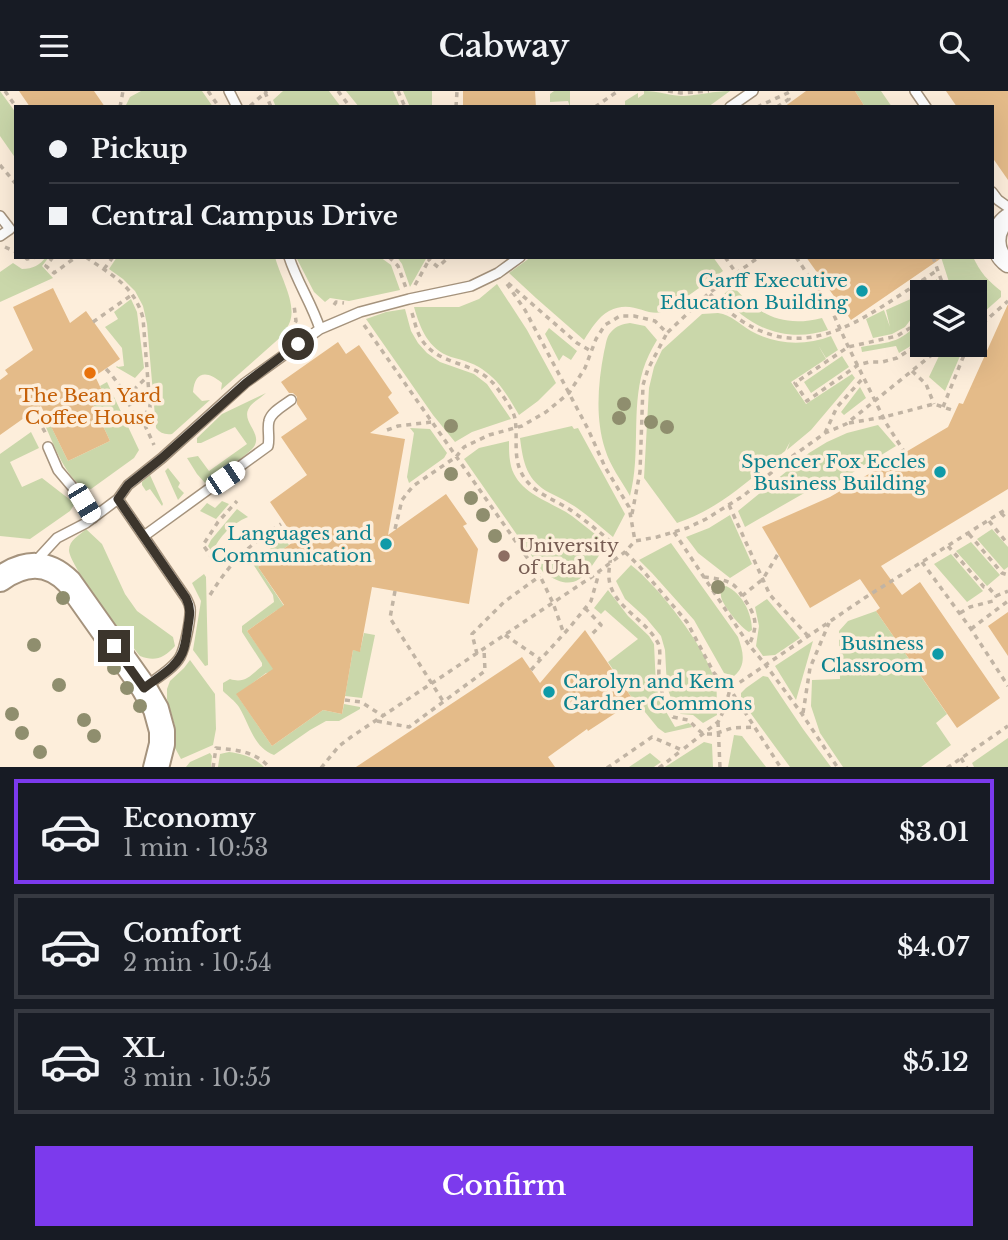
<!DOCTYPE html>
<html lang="en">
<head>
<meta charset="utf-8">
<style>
	:root { --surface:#171b24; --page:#20242c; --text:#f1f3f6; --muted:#9ea1a6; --line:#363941; --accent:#7c3aed }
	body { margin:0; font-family:"Libre Baskerville",serif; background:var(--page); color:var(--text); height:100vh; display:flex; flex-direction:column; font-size:26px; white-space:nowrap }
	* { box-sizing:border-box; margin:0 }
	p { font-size:23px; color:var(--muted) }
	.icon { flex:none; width:38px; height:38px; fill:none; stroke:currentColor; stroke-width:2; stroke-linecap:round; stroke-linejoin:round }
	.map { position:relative; height:676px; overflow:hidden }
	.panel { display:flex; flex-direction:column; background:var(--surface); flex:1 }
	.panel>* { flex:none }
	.top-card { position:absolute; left:14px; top:14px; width:980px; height:154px; border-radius:0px; box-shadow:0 7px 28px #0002; display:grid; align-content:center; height:154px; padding:0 35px; background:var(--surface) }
	.fabs { position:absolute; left:910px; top:189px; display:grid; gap:14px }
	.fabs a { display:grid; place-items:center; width:77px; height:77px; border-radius:0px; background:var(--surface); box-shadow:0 7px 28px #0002; font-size:35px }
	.end { position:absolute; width:32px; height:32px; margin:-16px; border:9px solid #3c352c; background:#fff; box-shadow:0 0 0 4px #fff }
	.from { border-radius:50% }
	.car { position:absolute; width:21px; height:42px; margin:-21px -10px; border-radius:9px; box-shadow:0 0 5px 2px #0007; background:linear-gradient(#fff 24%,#345 0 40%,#fff 0 76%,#345 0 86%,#fff 0) }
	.top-card b { display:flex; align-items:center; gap:24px; height:66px; font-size:26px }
	.top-card b+b { border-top:2px solid var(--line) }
	.top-card i { width:18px; height:18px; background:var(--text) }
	ul { padding:12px 0 0; list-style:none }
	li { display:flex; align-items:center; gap:21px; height:105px; margin:0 14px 10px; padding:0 21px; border:4px solid var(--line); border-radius:0px }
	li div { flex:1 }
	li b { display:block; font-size:26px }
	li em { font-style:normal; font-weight:600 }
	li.current { border-color:var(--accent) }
	li>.icon { width:63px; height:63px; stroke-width:1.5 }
	.action { display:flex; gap:14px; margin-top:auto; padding:14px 35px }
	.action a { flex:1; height:80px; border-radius:0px; background:var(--accent); color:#fff; font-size:28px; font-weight:600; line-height:80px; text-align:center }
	header { display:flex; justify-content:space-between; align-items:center; height:91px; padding:0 35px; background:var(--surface); font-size:32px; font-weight:600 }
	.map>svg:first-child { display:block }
	.green { fill:#cad7aa }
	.building { fill:#e4bb89 }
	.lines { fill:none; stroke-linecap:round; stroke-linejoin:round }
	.lane-casing { stroke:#a5937d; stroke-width:12 }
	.street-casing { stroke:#a5937d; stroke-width:21 }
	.secondary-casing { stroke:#a5937d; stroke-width:28 }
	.path { stroke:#c1b4a4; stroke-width:3.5; stroke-dasharray:5 5; stroke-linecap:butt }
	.lane { stroke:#fff; stroke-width:9 }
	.street { stroke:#fff; stroke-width:18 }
	.secondary { stroke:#fff; stroke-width:24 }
	.tree { fill:#8f8e6e }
	.route { stroke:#3c352c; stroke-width:9 }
	.culture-dot { fill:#0f9aa8; stroke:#fdeedb; stroke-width:2.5 }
	.food-dot { fill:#e8710a; stroke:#fdeedb; stroke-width:2.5 }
	.education-dot { fill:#8d6e63; stroke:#fdeedb; stroke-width:2.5 }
	.labels { text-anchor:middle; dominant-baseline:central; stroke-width:7; stroke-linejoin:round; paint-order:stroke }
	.culture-label { font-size:19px; fill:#0d838f; stroke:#fdeedb; text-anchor:end }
	.food-label { font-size:19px; fill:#c56008; stroke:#fdeedb }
	.education-label { font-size:19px; fill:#785e54; stroke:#fdeedb; text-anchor:start }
</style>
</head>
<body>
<header><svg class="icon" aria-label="menu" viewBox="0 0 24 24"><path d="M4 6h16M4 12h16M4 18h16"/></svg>Cabway<svg class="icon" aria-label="search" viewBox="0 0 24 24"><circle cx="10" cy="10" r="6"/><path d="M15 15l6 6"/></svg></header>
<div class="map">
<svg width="1008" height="677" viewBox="0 0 1008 677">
	<rect width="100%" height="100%" fill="#fdeedb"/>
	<path class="green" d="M0 0 16 22V68L0 45Z
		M141 0H202L213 16H125L130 6Z
		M283 0H329L341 16H276L273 9Z
		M346 0H393L400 16H359Z
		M403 0H432V16H410Z
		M554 0H570V16L568 10 550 11V3Z
		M644 0C658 0 671 5 684 5 700 4 714 0 730 0L708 16H625V10L638 2V7L644 3Z
		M855 0H881L892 16H865Z
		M46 166H49L42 175 53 187 0 211V181L13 172 22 178C33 178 40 174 46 166Z
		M117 166H275C281 189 303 221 284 240L285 242 283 244 221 299 222 292C208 280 195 279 193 301L202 310 210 309 172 343C165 344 160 342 156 337L147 233 143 215 135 200 123 188 109 178Z
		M296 166H380L391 174 400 199 349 210 330 207 325 211 314 201Z
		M397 166H427L410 196 402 173Z
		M531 166H713L723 180 685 207 681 206 677 208C655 240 639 204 609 220 598 226 591 238 584 249L536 207 509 182Z
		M941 166H973C980 181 988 190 1001 200V206L975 229V201H941L949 191Z
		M937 188V194L932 201H922V214L905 236 892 243 873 247 866 228 884 219 890 236 886 219 913 207Z
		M497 193 527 239 556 292 538 310 519 324C510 309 501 292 486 281 477 273 463 269 451 266 428 258 420 237 414 216H459L479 208Z
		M733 195C758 224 783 237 822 227L828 239C788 252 748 238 723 204Z
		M131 208 137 221 144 277 135 287 116 276 117 275 118 276 124 275 122 257 105 236 118 228 114 221Z
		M405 218 411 240 418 252 427 262 440 271 474 283 487 293 511 328 472 341 455 351 433 324 366 228 386 221Z
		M718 222C732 224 739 233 751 240 776 254 805 255 831 245L838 259 826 267 818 254 826 268 791 291 806 313 852 283 855 287 811 339 787 359 790 351 785 360C751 387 720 418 677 432L644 387 649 297 654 276 662 259 702 223Z
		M922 226V245L909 256 899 262 896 255 862 261 861 256C891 251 903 252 922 226Z
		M630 232 645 235 657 249C651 259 646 269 643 279 631 319 641 363 630 405 621 389 610 375 605 358 595 327 598 292 604 261 606 254 606 246 611 241 616 235 622 233 630 232Z
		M549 237 577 260 571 269 563 264 559 270 545 243Z
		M952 254 963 258 945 300 929 286 939 265Z
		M842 265 849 276 811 302 804 291Z
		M107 291 139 359 134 367 91 398C68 397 52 348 43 330L47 327 68 370 110 350 92 311 105 306 100 295Z
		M860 296 866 307 844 324 841 321Z
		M266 302C261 307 252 311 249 317 241 330 261 341 255 354 250 364 215 384 205 392L197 383 187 367 198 365 209 380 247 353 235 336 201 352H197V347L222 323Z
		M878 334 896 355 824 399 820 393 745 436 738 420 809 362 827 351 847 342Z
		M572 335 574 338 578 337 625 423 613 446C598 434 585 421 569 412 563 408 556 405 550 402 527 390 523 372 520 347Z
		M410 337 430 338 447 362 444 367 409 392 407 386 414 342Z
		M31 341 39 357 10 371 22 396 42 387 73 411 74 414 70 420 30 448 0 445V363Z
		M509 350C509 361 509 373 514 383 525 405 554 412 572 425 584 434 596 444 607 453 587 480 579 507 543 481L464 368 479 357Z
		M168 377 180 392 178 396 184 402 178 409 165 380Z
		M150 384 163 413 162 415 150 398 146 400 142 394V391Z
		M222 410 229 413 216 428 200 420 207 412 215 417Z
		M237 418 248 426C231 433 220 445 212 461L208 455 211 449Z
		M730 424 752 473 730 487 698 462 686 446 709 437Z
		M86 438 102 453 125 503 137 520 173 546 175 555C164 567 155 571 140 565 127 548 69 475 69 459 69 449 80 444 86 438Z
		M278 438 289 454 258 476 286 518 277 519 247 540 276 581 266 582 237 604 272 655 323 619 342 623 344 613 360 616V618L339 630H326L310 639 274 664C253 656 250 634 239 616 235 610 228 605 223 600V592L230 588C245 593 251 584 262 575V572L242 541V535L274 511 273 504 253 473 255 469 276 453V449L273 442Z
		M992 438 1008 456V476L1004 479 977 448Z
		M971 451 1000 484 987 495 956 460Z
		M671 452 738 546C743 560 747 574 734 585L724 582 694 529 652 482 639 469Z
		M951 463 983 500 967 511 934 473Z
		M631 474C659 496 705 555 715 590 718 600 716 613 717 624L703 632 693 624 681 623 675 618 667 596 665 559 661 545 646 527 625 508 616 490Z
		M204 483 206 486 208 574 205 575 193 559 201 510 192 492Z
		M726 495C742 502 752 522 752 539L749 541C741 537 726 518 722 509 720 503 721 502 722 497Z
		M608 499 628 525 649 545 654 553 656 595 661 612 675 636 689 632 692 636 665 642 658 637 640 615 634 610 608 571 638 548 605 519 601 523 594 517Z
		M767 508 800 547 775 564 763 565 756 555 759 535 755 516Z
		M876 520 947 623 936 632 951 654 921 676H843L820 642 811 615 812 589 840 588 839 540 848 530Z
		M364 542 375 544 362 607 345 605 353 559 360 560Z
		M813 550 796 609 775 575Z
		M190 569 215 603 216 638 213 654 181 668 175 657V635L167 608V598L170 590 184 577Z
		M763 585 768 586 803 638 831 676H790L741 609V602L746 597Z
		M734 644 742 645 766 676H728Z
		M1008 647V676H974L972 672Z
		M704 651 712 653 713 676H665Z
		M229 661C243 663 254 666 264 676H218L220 663Z
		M210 662 212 665 211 676H186L190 671Z
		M650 662 661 671 654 676H629Z"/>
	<path class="building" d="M19 0H94L105 16H30Z
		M463 0H535L536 16H463Z
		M806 0H855L865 16H784Z
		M946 0H1008V89L992 66V16H957Z
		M806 166H943L851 229Z
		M53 197 70 232 86 220 120 268 95 285 105 306 92 311 110 350 68 370 41 315 0 344V289L8 283 5 279 33 259 13 216Z
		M1008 213V398L881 475 902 504 920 491 1000 607 957 637 876 520 880 517 860 488 810 517 762 436 830 406 948 336 959 312 963 313Z
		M338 251 346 263 359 254 392 302 388 306 399 322 370 342 405 348 388 444 446 403 467 433 463 435 478 458 469 513 372 496 360 561 353 559 342 623 323 619 272 655 236 603 273 578 247 540 284 514 258 476 296 449 270 411 307 384 281 346 307 328 297 313V306L293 302H289L281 291Z
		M1008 521V565L988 535Z
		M585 539 634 610 588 640 587 638 548 666 555 676H356L522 566 540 592Z"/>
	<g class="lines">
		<defs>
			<path id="lane" d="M229 0 237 16
				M915 0 926 16
				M730 16 753 0
				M992 101 998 109 1008 116
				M0 125 10 138 0 145
				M289 166C297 191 312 213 320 238
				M48 356 58 379 80 405 93 427
				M118 408 186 507C188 511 189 512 190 517 191 527 185 557 180 566 173 578 157 587 146 595
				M144 445 268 355C270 347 267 337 269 330 271 321 283 315 291 309
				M34 472 57 447 86 432 118 408 128 394 162 367 245 292 320 238 360 221 409 208 471 195 498 182 520 166"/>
			<path id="street" d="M1008 127C993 138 992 161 1008 172"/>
			<path id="secondary" d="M0 488C24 471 47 469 69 491L144 597 156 618 162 640V653L156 677"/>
		</defs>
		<use href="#lane" class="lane-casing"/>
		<use href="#street" class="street-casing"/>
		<use href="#secondary" class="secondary-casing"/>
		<path class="path" d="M5 0 16 16
			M208 0 219 16
			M338 0 350 16
			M398 0 405 16
			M668 0 681 2 709 0
			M265 1 271 16
			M250 15 267 0
			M120 16 123 0
			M456 16 457 0
			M595 16 618 0
			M757 16 792 0
			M777 16 789 8 786 4
			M0 74 16 93
			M5 156 16 161
			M25 166 27 168 36 166
			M53 166 46 175 54 182 76 166
			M86 166C111 184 134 194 143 227L150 316 142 328
			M389 166 398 175 406 197
			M431 166 429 169 438 176 449 166
			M725 166 736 182
			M796 166 832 220 847 253 886 332 905 362
			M933 166 943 194 937 201
			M104 178 113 166
			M508 192 577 252 591 260
			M507 193 525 219 588 338 605 376 629 416 635 450
			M415 194 429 169
			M710 203C794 290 857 231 938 179
			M334 214 336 211 344 212
			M922 220 910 237 897 245 848 256 795 292 807 310 858 274 869 271H882L897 267 922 251
			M412 222C415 232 417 243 424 252 441 274 474 271 493 292 499 299 514 319 515 328 518 345 513 365 521 381 530 401 554 408 572 420 585 429 597 439 610 450 614 464 606 479 610 493 616 517 647 530 658 552 662 561 658 575 659 585 660 600 666 613 673 626L688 629 703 643H714L732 637 755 636
			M93 231 133 203
			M364 234 540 485 553 512 564 543
			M975 239 1008 210
			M290 240 296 230 294 214
			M967 257 985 265
			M106 278C120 292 127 308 135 326L142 328 154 354
			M912 280 926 293 934 313
			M126 306 147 286
			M943 316 968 254
			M38 328 47 345
			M849 332 884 326 934 313 955 320
			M387 339 398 335 432 331
			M825 342 837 316 864 286
			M729 414 770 504 808 545
			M1001 422 1008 429
			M632 423 640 381 643 294 648 278 667 242
			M989 430 1008 453
			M395 438 402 409 413 395 456 366 464 356 489 344 522 335 546 321 569 302 585 277 596 248 605 234 620 225H634L655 230 667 242 709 202 759 166
			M674 441 749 554 765 573 802 623 838 677
			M969 443 1002 482 1008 484
			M948 455 984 496 989 497 996 505 1008 500
			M625 461 639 475 687 531 714 582 730 598 781 677
			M213 468 203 454 218 431 237 410
			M922 471 971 538 1008 595
			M704 486C713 487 724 488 732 493 737 496 740 502 743 506 756 525 759 533 749 554
			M395 500 390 527 443 610
			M210 504C231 470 248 455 281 433
			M742 505 763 488 778 463
			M585 517 601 534 590 545
			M960 522 970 516 993 510 996 505
			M971 538 1008 510
			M505 544 540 568
			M477 563 472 543 504 511 540 485
			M531 579 570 536 591 510 599 482
			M345 609 361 611 383 625
			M803 622 810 577 829 532
			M377 630 409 636 485 580 484 558
			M718 631 720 677
			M961 667 967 677
			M213 677 216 657C237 659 255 660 270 677
			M321 677 339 655 351 646 590 487 625 461 635 450 657 446 687 437 706 428 743 405 783 372 825 342 846 333 944 254
			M607 677 652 646 682 659 718 631 725 617 730 598 866 506 1008 417
			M659 677 682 659
			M947 677 1008 635"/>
		<use href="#lane" class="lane"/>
		<use href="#street" class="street"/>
		<use href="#secondary" class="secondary"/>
	</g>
	<g class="tree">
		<circle cx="624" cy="313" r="7"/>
		<circle cx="619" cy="327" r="7"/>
		<circle cx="651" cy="331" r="7"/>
		<circle cx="451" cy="335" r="7"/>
		<circle cx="667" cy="336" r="7"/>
		<circle cx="451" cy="383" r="7"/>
		<circle cx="471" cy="407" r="7"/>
		<circle cx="483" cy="424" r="7"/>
		<circle cx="495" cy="445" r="7"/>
		<circle cx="718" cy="496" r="7"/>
		<circle cx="63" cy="507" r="7"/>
		<circle cx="34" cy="554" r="7"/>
		<circle cx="114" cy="577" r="7"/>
		<circle cx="59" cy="594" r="7"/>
		<circle cx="127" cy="597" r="7"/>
		<circle cx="140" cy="615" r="7"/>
		<circle cx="12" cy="623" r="7"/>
		<circle cx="84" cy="629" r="7"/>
		<circle cx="22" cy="642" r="7"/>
		<circle cx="94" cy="645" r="7"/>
		<circle cx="40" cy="661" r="7"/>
	</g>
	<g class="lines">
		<path class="route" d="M114 555 144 597C158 586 179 576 184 557 186 550 187 542 188 535 190 524 191 517 186 507L118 408 128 394 162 367 246 292 298 253"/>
	</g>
	<g class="culture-dot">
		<circle cx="862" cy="200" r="7"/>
		<circle cx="940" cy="381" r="7"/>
		<circle cx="386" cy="453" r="7"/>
		<circle cx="938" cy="563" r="7"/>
		<circle cx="549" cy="601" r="7"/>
	</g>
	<circle class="food-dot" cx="90" cy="282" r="7"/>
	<circle class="education-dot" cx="504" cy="465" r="7"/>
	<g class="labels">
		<g class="culture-label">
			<text x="848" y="189">Garff Executive<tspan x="848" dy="22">Education Building</tspan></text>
			<text x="926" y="370">Spencer Fox Eccles<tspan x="926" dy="22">Business Building</tspan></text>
			<text x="372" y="442">Languages and<tspan x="372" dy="22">Communication</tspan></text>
			<text x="924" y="552">Business<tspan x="924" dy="22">Classroom</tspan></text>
			<text x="563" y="590" text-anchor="start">Carolyn and Kem<tspan x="563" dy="22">Gardner Commons</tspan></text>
		</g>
		<g class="food-label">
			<text x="90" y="304">The Bean Yard<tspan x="90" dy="22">Coffee House</tspan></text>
		</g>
		<g class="education-label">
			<text x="518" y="454">University<tspan x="518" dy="22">of Utah</tspan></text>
		</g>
	</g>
</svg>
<div class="fabs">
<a><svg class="icon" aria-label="layers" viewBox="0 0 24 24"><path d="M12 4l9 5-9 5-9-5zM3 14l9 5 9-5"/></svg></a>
</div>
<i class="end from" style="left:298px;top:253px"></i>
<i class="end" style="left:114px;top:555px"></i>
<i class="car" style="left:225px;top:387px;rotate:56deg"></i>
<i class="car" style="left:84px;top:412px;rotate:149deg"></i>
<div class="top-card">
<b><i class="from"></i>Pickup</b>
<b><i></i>Central Campus Drive</b>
</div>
</div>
<section class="panel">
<ul>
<li class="current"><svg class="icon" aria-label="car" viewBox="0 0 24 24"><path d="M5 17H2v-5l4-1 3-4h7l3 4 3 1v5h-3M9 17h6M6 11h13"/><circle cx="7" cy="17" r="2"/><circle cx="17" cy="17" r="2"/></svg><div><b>Economy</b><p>1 min · 10:53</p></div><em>$3.01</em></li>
<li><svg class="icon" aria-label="car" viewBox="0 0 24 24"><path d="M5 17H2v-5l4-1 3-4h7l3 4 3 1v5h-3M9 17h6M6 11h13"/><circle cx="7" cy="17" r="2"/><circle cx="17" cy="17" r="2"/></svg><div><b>Comfort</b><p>2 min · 10:54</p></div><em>$4.07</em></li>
<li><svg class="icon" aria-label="car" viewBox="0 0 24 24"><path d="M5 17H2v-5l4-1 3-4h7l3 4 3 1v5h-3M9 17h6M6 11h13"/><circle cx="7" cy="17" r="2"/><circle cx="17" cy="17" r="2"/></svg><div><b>XL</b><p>3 min · 10:55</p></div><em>$5.12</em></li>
</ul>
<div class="action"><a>Confirm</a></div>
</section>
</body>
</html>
